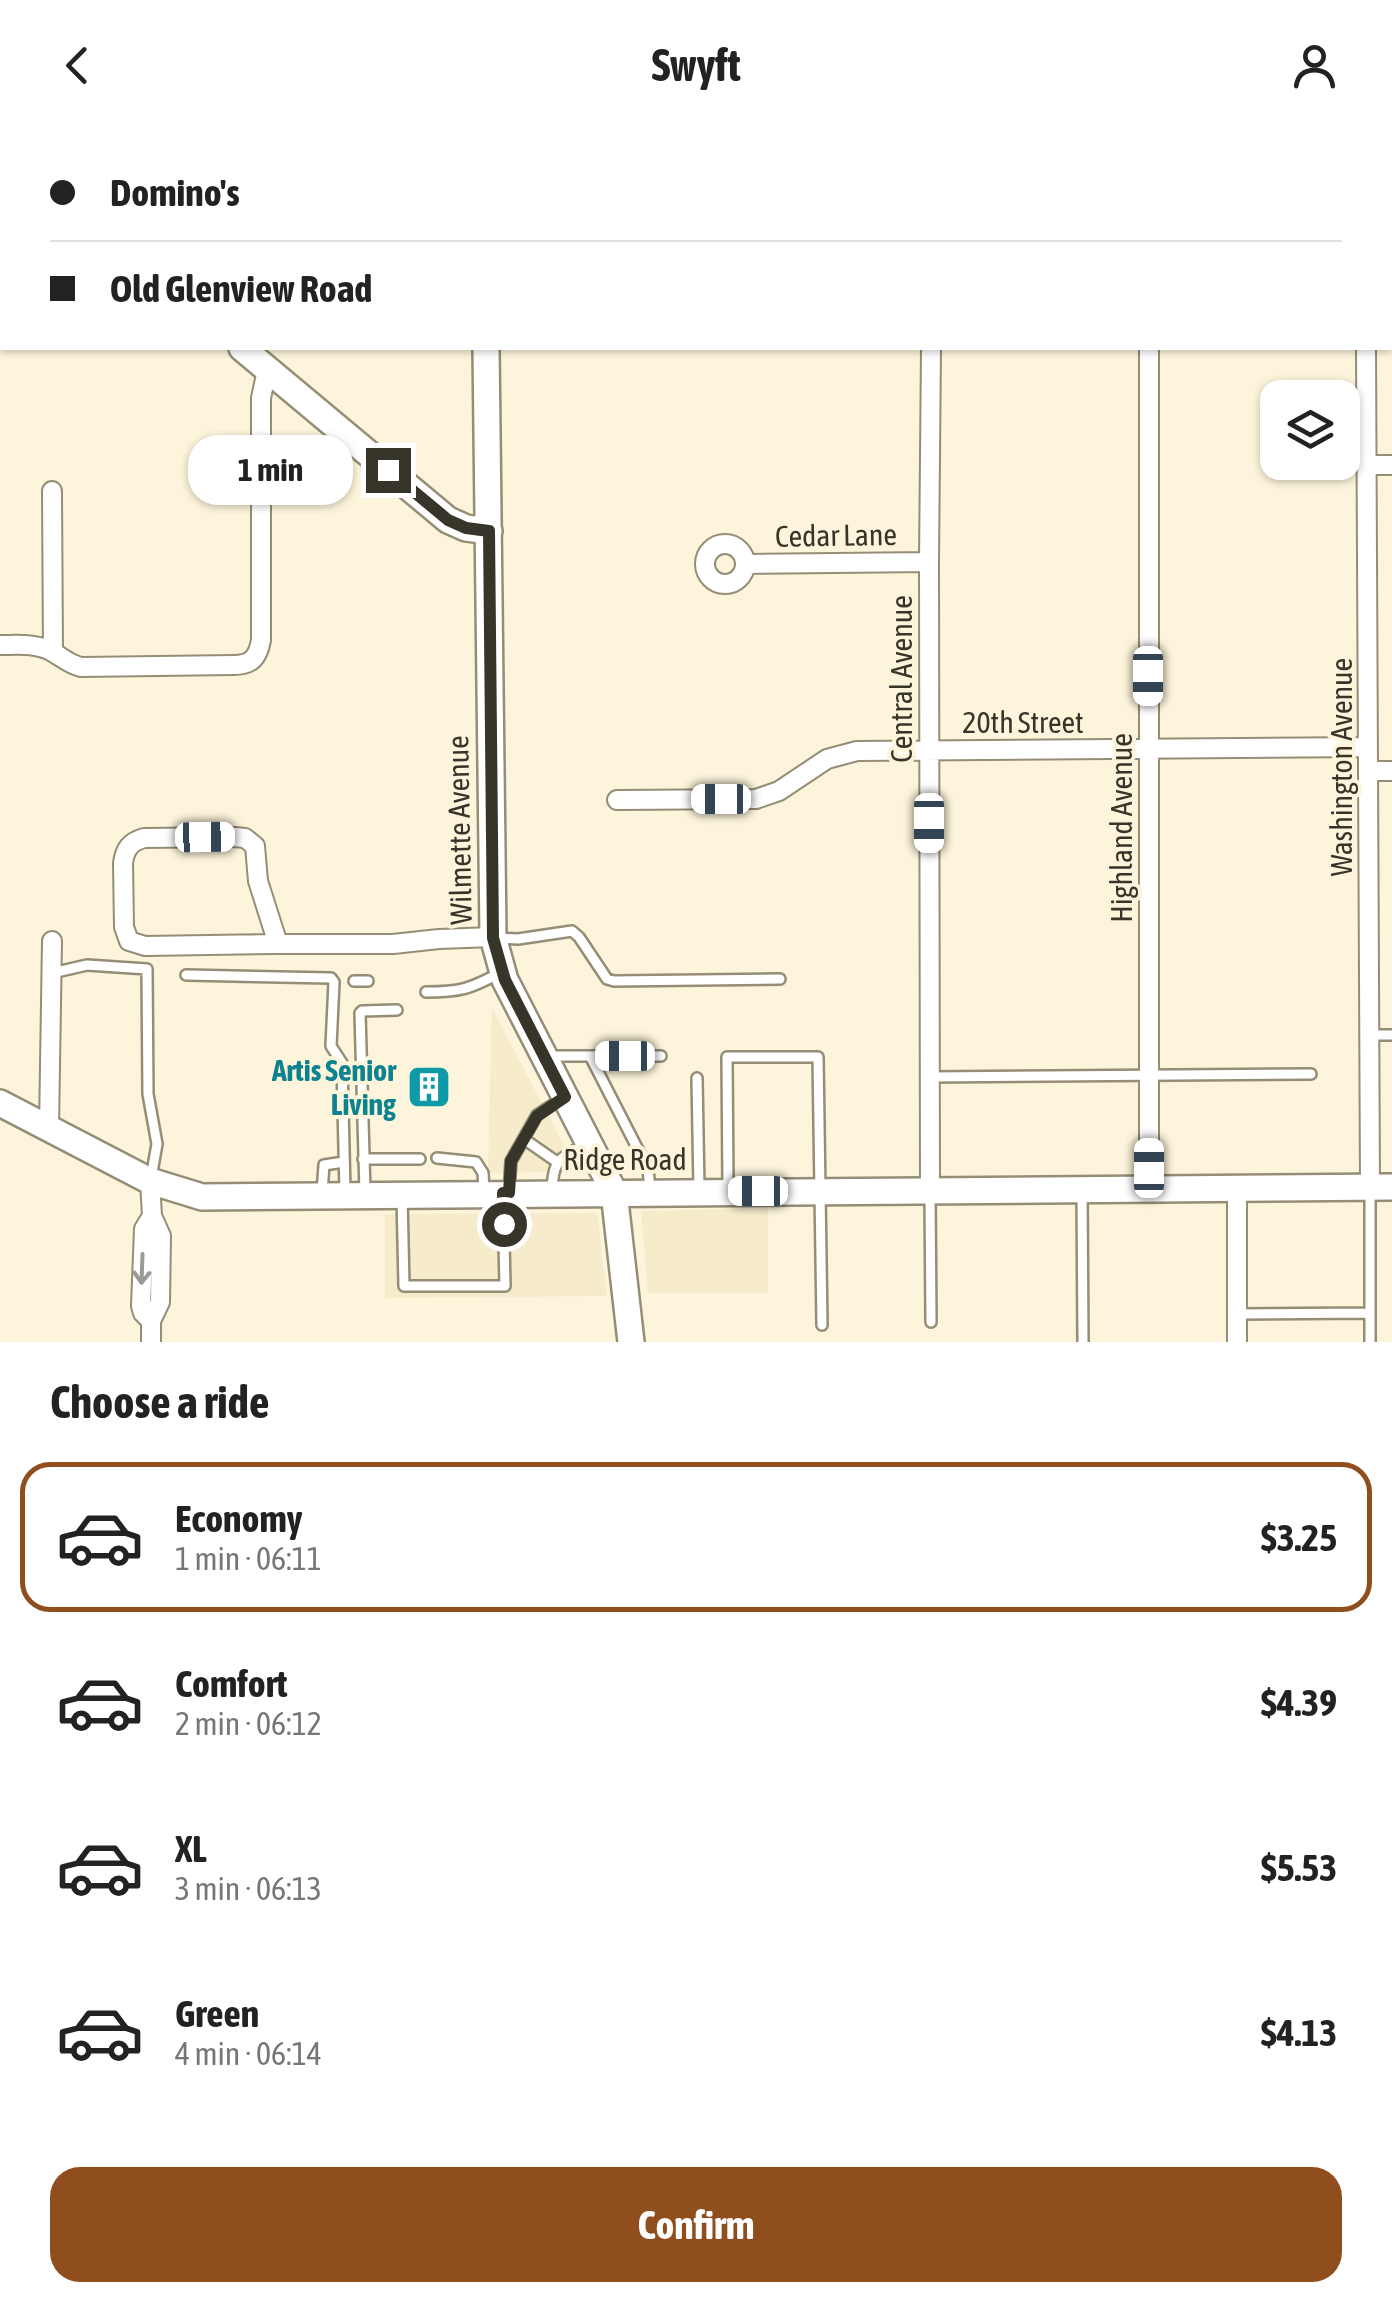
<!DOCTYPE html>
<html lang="en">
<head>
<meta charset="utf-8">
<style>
	:root { --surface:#fff; --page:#f6f6f6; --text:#222; --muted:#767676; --line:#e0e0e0; --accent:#914e1d }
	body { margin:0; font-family:"Asap Condensed",sans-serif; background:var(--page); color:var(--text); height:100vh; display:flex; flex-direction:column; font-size:38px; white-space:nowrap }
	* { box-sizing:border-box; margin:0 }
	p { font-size:32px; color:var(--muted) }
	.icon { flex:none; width:55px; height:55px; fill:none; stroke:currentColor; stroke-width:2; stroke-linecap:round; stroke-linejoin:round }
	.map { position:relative; height:1212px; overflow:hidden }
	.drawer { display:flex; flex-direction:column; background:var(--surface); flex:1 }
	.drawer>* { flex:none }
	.top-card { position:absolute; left:0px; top:0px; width:1392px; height:220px; box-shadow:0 2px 8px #0004; display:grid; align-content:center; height:220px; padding:0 50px; background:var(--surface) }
	.controls { position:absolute; left:1260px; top:250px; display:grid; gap:20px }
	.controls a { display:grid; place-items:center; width:100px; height:100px; border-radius:20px; background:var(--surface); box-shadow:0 2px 8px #0004; font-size:50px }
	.end { position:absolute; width:45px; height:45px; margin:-22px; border:12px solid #37342a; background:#fff; box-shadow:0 0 0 5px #fff }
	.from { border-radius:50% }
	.bubble { position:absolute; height:70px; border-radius:30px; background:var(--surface); box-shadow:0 2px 8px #0004; font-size:32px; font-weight:700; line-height:70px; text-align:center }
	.car { position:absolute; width:30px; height:60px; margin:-30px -15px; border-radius:12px; box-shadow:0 0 8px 2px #0007; background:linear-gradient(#fff 24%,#345 0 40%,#fff 0 76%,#345 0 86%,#fff 0) }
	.top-card b { display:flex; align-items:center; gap:35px; height:95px; font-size:38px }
	.top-card b+b { border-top:2px solid var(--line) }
	.top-card i { width:25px; height:25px; background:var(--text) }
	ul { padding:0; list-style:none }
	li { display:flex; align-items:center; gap:30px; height:150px; margin:0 20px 15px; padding:0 30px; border:5px solid transparent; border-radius:30px }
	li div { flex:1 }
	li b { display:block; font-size:38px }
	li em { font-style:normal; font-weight:700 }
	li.active { border-color:var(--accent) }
	li>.icon { width:90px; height:90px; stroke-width:1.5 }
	h2 { padding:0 50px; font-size:45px; line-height:120px }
	.primary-button { display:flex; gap:20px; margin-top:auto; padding:20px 50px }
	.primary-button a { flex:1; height:115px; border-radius:30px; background:var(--accent); color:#fff; font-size:40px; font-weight:700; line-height:115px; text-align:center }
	header { display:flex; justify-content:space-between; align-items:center; height:130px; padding:0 50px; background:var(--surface); font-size:45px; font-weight:700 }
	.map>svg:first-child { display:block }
	.built { fill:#f6ebca }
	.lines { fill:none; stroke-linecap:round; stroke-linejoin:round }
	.lane-casing { stroke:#958d76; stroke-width:14 }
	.street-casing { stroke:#958d76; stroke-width:22 }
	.secondary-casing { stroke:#958d76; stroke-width:30 }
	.lane { stroke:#fff; stroke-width:9 }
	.street { stroke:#fff; stroke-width:18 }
	.secondary { stroke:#fff; stroke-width:25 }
	.oneway { stroke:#9b9a94 }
	.route { stroke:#37342a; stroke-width:12 }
	.labels { text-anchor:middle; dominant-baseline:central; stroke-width:8; stroke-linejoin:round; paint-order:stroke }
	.street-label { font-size:30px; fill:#37342a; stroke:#fdf5db }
	.culture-label { font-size:30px; font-weight:bold; fill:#0d838f; stroke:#fdf5db; text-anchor:end }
</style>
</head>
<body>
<header><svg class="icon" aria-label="back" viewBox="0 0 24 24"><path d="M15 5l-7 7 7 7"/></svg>Swyft<svg class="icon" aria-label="person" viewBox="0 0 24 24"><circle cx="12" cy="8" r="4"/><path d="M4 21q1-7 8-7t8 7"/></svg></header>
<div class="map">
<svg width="1392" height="1212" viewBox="0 0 1392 1212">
	<rect width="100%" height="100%" fill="#fdf5db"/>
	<path class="built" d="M492 878 578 1042 488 1043Z
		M768 1078V1163H648L641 1081Z
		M597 1083 607 1166 385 1168V1084Z"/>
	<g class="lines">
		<defs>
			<path id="lane" d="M496 808 518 809 572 801 579 807 607 849 614 851 780 849
				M52 843 87 835 147 839 148 964 157 1014 151 1048
				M186 845 331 848 334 852 331 916 342 933 345 1062
				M354 851H368
				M426 862C461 862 469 859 500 843
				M1370 905H1392
				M547 926H661
				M590 926 648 1039 650 1059
				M930 947 1311 944
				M697 948 699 1059
				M524 1009 557 1032
				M437 1028 476 1032 483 1043 484 1060
				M363 1029H420
				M728 1058 727 927H818L822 1195
				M552 1061C553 1029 559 1029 586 1014
				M1082 1061 1083 1212
				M322 1062 324 1035 344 1032
				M365 1062 360 883 362 881 397 880
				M509 1062 511 1031 537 985 563 968
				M930 1063 931 1192
				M402 1067 404 1156H505L503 1067
				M1237 1184 1370 1183
				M1370 1212V1060"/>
			<path id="street" d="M1366 2V0
				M1390 179H1392
				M1149 218V1058
				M1366 218 1370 1057
				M1366 335H1392
				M52 361 53 522
				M705 434a20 20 0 1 1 40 0a20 20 0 1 1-40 0Z
				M745 434 929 432
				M0 515C17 515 35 513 51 521 62 527 68 534 81 537L234 535C252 535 258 527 261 510V268L267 240
				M1369 641H1392
				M617 670 756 669 779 661 827 629 857 621 1368 617
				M235 707 245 708 255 716 258 751 278 814 145 816 129 811 124 797 123 733C125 719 130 712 144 708Z
				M278 814H393L439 809 493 807
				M49 998 52 811
				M150 1051 152 1086 161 1106 160 1172 151 1191V1212
				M1237 1058V1212
				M930 1060 929 432 931 218
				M151 1191 143 1183 141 1176 144 1099 152 1086"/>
			<path id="secondary" d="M0 1 2 3
				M488 2V0
				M666 2 669 0
				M242 218 448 390 466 398 489 401
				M486 218 493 807 505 850 614 1062 631 1212
				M0 973 150 1051 202 1067 1392 1057"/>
		</defs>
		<use href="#lane" class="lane-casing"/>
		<use href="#street" class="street-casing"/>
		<use href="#secondary" class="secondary-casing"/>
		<use href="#lane" class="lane"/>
		<use href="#street" class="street"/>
		<use href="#secondary" class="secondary"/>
	</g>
	<defs><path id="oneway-shaft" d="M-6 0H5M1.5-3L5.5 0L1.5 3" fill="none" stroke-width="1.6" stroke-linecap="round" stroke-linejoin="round" transform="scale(2.5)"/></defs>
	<use class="oneway" href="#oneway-shaft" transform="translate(142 1139) rotate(92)"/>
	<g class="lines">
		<path class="route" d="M388 340 448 390 466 398 489 401 493 808 505 850 565 967 537 986 511 1031 509 1063H503L504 1094"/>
	</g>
	<defs>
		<symbol id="building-square" viewBox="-11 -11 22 22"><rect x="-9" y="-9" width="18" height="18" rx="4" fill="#0f9aa8" stroke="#fdf5db"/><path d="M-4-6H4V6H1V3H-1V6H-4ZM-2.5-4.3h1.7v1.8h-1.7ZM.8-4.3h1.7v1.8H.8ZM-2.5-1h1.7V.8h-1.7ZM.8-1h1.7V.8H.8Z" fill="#fff"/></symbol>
	</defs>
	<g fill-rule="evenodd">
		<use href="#building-square" x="404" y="932" width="50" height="50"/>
	</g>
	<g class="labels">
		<g class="street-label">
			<text transform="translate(836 405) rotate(-1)">Cedar Lane</text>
			<text transform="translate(901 549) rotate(-90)">Central Avenue</text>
			<text x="1023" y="592">20th Street</text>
			<text transform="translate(1341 637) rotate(-90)">Washington Avenue</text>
			<text transform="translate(1121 698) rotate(-90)">Highland Avenue</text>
			<text transform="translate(459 700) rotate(-91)">Wilmette Avenue</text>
			<text x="625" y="1029">Ridge Road</text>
		</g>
		<g class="culture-label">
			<text x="396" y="940">Artis Senior<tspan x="396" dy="34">Living</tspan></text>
		</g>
	</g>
</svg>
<div class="controls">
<a><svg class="icon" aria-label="layers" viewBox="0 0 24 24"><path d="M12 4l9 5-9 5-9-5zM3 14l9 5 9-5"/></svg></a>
</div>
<i class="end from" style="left:504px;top:1094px"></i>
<i class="end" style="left:388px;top:340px"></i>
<div class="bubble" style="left:188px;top:305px;width:165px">1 min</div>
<i class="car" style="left:1148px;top:546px;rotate:180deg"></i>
<i class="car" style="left:721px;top:669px;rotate:270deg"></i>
<i class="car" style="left:929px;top:693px;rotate:180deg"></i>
<i class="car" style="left:205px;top:707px;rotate:89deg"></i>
<i class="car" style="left:625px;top:926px;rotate:270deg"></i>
<i class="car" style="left:1149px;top:1038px;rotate:0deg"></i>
<i class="car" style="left:758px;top:1061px;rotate:270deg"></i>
<div class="top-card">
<b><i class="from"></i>Domino's</b>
<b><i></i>Old Glenview Road</b>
</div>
</div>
<section class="drawer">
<h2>Choose a ride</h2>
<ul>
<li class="active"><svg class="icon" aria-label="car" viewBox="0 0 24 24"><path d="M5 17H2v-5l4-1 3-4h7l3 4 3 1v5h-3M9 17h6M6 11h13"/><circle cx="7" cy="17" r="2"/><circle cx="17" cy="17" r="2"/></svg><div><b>Economy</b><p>1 min · 06:11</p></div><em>$3.25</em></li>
<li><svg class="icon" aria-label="car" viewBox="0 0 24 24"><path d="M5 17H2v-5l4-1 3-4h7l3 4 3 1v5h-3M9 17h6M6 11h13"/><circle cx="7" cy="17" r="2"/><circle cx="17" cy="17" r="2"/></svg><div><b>Comfort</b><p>2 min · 06:12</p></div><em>$4.39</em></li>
<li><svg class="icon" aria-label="car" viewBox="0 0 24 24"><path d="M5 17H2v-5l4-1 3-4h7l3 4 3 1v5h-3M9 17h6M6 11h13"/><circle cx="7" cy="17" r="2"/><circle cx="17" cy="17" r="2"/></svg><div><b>XL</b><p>3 min · 06:13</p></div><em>$5.53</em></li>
<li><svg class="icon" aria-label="car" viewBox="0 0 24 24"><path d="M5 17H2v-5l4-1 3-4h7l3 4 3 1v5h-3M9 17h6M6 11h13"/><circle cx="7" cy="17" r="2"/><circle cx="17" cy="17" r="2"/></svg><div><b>Green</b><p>4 min · 06:14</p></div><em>$4.13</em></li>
</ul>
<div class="primary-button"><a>Confirm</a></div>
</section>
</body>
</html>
